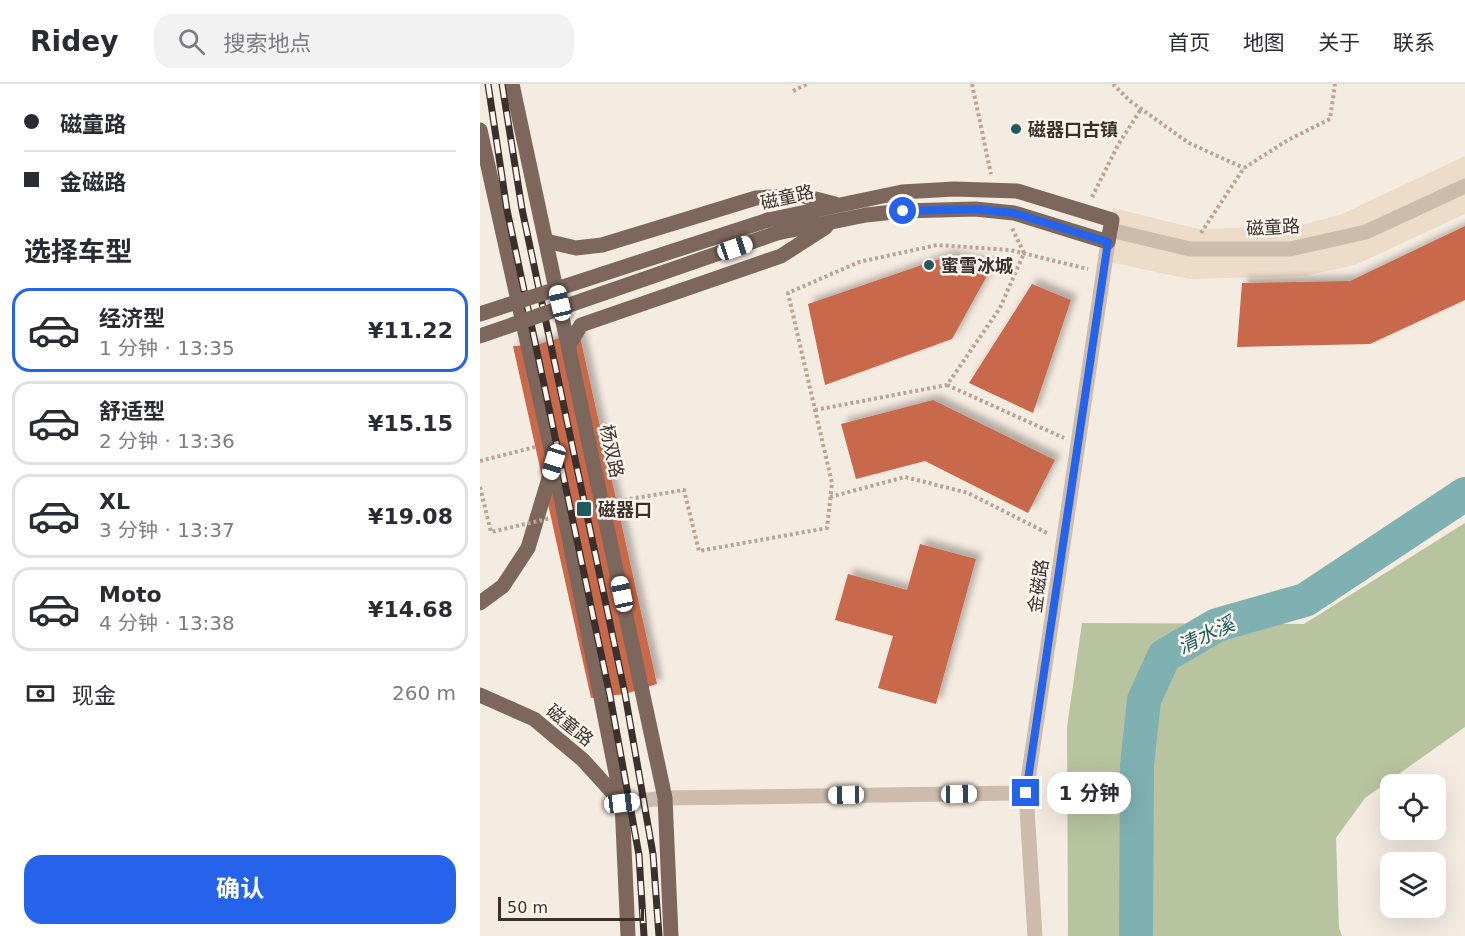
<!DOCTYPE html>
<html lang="zh">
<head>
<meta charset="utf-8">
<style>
	:root { --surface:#fff; --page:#f2f2f3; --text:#2b2b33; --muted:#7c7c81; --line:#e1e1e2; --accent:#2563eb }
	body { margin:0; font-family:"DejaVu Sans","Noto Sans SC",sans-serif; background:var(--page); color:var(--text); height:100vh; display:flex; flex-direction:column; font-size:22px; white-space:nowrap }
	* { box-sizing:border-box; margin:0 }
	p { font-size:20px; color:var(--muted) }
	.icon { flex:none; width:33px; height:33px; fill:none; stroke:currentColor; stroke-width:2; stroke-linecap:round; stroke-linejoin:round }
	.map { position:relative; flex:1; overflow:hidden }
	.side { display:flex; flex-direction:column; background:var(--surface); width:480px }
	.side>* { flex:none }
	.guide { display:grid; align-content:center; height:132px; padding:0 24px; background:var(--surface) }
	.tools { position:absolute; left:900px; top:690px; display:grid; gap:12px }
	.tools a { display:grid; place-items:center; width:66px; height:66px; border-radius:12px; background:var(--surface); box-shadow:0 6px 24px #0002; font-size:30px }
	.scale { position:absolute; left:18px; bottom:15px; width:146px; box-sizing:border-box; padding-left:6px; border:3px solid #3b302b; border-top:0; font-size:16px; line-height:21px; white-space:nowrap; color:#3b302b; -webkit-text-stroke:4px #fbf5ee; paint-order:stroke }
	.end { position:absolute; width:27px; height:27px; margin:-14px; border:8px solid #2563eb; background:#fff; box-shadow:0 0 0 3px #fff }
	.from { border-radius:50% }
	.bubble { position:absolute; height:42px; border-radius:18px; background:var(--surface); box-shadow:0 6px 24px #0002; font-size:20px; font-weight:700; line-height:42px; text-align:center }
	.car { position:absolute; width:18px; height:36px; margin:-18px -9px; border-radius:8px; box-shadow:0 0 4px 2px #0007; background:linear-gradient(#fff 24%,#345 0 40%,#fff 0 76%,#345 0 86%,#fff 0) }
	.guide b { display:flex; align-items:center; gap:21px; height:57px; font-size:22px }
	.guide b+b { border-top:2px solid var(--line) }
	.guide i { width:15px; height:15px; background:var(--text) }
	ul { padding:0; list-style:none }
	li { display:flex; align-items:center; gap:18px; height:84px; margin:0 12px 9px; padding:0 12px; border:3px solid var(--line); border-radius:18px }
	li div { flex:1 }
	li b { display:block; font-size:22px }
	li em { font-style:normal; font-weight:700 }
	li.selected { border-color:var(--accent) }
	li>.icon { width:54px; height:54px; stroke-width:1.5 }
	h2 { padding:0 24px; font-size:27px; line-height:72px }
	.pay { display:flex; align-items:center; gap:15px; height:66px; padding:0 24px; font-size:22px }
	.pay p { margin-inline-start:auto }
	.button { display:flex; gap:12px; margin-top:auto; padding:12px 24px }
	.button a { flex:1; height:69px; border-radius:18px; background:var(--accent); color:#fff; font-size:24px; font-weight:700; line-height:69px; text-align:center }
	header { display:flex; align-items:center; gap:36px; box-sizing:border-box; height:84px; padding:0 30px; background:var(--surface); border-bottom:2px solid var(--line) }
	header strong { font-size:28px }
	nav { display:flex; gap:33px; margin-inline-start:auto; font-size:21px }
	.search { width:420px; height:54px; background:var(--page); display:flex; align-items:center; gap:15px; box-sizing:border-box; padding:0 21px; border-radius:18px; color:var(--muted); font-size:22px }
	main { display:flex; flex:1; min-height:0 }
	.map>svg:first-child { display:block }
	.green { fill:#b8c4a0 }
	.plaza { fill:#ecdcc8 }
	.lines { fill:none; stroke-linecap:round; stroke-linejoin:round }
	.river { stroke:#7fb0b2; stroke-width:34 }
	.building { fill:#c8694b; filter:url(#shadow) }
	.path { stroke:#b9a596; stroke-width:4; stroke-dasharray:3 3; stroke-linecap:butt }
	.minor { stroke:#cdbbac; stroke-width:15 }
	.major { stroke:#7d675c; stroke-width:15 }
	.rail-casing { stroke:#3b302b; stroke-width:7 }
	.rail { stroke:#fbf5ee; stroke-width:4.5; stroke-dasharray:14; stroke-linecap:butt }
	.path-bridge { stroke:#b9a596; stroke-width:4; stroke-dasharray:3 3; stroke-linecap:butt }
	.major-bridge { stroke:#7d675c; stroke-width:15 }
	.route { stroke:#2563eb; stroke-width:8 }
	.poi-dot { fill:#1f5a5e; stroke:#fbf5ee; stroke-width:2 }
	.labels { text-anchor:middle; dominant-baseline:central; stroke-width:5; stroke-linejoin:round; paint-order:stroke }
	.poi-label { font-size:18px; font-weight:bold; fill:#3b302b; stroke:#fbf5ee; text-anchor:start }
	.street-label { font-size:18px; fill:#3b302b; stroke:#fbf5ee }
	.water-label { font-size:20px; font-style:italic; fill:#1f5a5e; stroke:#fbf5ee }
</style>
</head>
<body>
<header>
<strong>Ridey</strong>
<div class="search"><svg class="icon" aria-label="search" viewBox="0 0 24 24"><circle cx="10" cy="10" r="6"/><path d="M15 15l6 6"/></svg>搜索地点</div>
<nav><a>首页</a><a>地图</a><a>关于</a><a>联系</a></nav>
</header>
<main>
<section class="side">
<div class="guide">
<b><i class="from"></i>磁童路</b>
<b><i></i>金磁路</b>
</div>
<h2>选择车型</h2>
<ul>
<li class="selected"><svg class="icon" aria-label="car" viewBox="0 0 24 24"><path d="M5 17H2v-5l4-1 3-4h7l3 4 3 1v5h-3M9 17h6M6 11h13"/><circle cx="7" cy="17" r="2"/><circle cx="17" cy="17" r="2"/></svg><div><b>经济型</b><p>1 分钟 · 13:35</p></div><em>¥11.22</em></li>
<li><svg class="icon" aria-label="car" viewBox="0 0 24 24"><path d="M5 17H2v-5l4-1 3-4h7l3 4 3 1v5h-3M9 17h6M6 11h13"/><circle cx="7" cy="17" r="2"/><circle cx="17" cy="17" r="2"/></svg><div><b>舒适型</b><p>2 分钟 · 13:36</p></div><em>¥15.15</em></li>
<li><svg class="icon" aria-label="car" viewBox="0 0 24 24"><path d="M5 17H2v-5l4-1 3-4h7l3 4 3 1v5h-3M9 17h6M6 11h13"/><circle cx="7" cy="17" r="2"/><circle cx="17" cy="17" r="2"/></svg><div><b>XL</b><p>3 分钟 · 13:37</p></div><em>¥19.08</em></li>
<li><svg class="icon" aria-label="car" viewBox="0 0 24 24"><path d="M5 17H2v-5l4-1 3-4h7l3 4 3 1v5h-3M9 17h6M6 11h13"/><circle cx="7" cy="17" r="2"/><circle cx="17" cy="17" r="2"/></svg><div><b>Moto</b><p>4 分钟 · 13:38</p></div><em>¥14.68</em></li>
</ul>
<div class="pay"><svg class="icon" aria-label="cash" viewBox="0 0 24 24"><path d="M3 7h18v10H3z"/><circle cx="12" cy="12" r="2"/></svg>现金<p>260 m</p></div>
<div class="button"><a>确认</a></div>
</section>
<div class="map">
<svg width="985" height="852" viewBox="0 0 985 852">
	<defs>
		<filter id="shadow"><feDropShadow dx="5.5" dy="-5.5" stdDeviation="3" flood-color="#0004"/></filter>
	</defs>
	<rect width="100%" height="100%" fill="#f4ebe1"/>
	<path class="green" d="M985 439V643L885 714 856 754 859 844 862 852H588L587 643 602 539 824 540Z"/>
	<path class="plaza" d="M985 72V130L875 181 824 192 709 195 625 177 633 124 718 145 817 142 860 131Z"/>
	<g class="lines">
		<path class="river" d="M656 852 657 681 664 616 684 572 737 541 825 516 985 410"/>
	</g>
	<path class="building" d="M985 142V216L890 260 757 263 762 199 870 197Z
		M468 172 513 181 472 255 345 301 328 220Z
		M552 200 591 216 553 329 489 299Z
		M99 248 177 600 145 610 111 614 33 262 56 261Z
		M453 316 575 376 548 429 445 377 376 395 361 340Z
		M440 460 496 475 456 620 398 604 413 552 355 536 368 490 427 506Z"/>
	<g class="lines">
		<path class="path" d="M492 0 511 90
			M633 0 650 17 709 59 764 84
			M313 7 327 0
			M612 113 638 61 661 25
			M721 149 764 84 808 56 850 35 855 0
			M467 301 584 354
			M335 326 467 301 520 224 544 169 532 144
			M0 377 55 363
			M350 413 425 393 488 409 569 450
			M138 417 204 406 219 467 347 444 352 399 308 209 379 178 457 161 530 166 608 185"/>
		<path class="minor" d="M630 146 710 165H810L886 148 985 102
			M142 719 185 714 546 709
			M555 852 546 709 628 158"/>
		<path class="major" d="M32 0 185 714 191 852
			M0 46 74 378 142 719 148 852
			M288 136 422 108 474 105 537 107 632 136 628 158 534 129 495 125 423 127 386 131 297 149
			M66 157 96 164 122 161 276 114 320 111 355 120
			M89 261 101 241 301 172 346 143
			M0 519 23 502 48 464 73 381
			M0 611 54 635 103 676 141 718"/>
		<defs>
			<path id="rail" d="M8 0 27 126 130 612 159 771 164 852
				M22 0 42 125 145 610 173 770 179 852"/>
		</defs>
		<use href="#rail" class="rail-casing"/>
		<use href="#rail" class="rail"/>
		<path class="path-bridge" d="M0 403 11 448 71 434"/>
		<path class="major-bridge" d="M0 230 288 136
			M0 252 297 149"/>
	</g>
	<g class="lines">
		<path class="route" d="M423 127 495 125 534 129 628 158 546 709"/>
	</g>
	<g class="poi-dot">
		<circle cx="536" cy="45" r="6"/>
		<circle cx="449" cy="181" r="6"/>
		<rect x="96" y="417" width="16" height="16" rx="3"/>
	</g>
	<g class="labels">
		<g class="poi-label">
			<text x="548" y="45">磁器口古镇</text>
			<text x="461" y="181">蜜雪冰城</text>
			<text x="118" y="425">磁器口</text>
		</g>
		<g class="street-label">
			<text transform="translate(307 113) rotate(-13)">磁童路</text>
			<text transform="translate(793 143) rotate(-3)">磁童路</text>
			<text transform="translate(132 367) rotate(78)">杨双路</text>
			<text transform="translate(558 502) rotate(-82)">金磁路</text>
			<text transform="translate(90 641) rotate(39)">磁童路</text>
		</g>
		<g class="water-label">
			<text transform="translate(726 551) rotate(-25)">清水溪</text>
		</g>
	</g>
</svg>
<div class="tools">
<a><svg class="icon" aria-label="locate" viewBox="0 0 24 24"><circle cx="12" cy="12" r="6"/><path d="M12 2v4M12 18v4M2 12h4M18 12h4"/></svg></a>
<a><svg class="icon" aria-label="layers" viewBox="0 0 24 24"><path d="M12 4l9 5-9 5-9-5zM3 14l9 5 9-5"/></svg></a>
</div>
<div class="scale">50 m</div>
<i class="end from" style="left:423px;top:127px"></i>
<i class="end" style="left:546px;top:709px"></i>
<div class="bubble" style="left:567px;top:688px;width:84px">1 分钟</div>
<i class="car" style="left:255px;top:164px;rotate:71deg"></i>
<i class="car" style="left:80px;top:219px;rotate:347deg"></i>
<i class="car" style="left:74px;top:378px;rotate:197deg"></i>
<i class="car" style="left:142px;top:510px;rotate:348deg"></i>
<i class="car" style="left:479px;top:710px;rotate:89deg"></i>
<i class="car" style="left:366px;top:711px;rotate:269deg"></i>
<i class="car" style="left:142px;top:719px;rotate:83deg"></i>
</div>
</main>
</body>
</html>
